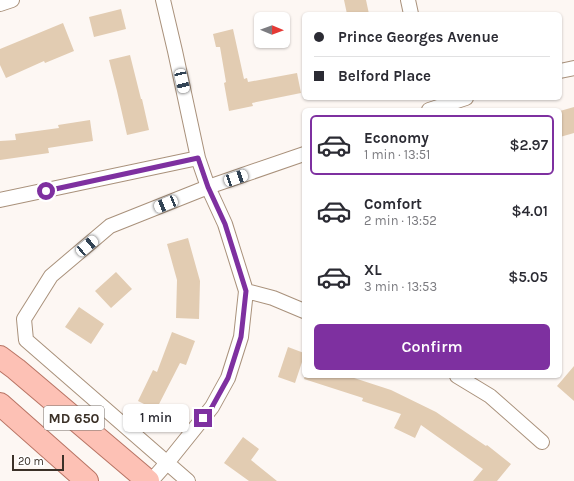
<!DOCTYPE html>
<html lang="en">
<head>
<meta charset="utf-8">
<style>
	:root { --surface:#fff; --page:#f2f2f3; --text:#2b2b33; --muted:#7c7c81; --line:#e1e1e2; --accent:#7e30a0 }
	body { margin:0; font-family:Karla,sans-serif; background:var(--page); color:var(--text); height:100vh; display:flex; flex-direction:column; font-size:15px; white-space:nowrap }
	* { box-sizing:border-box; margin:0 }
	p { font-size:13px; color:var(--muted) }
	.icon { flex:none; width:22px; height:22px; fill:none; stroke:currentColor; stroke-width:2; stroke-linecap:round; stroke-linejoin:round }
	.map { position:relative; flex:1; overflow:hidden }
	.side { position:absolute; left:302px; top:108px; width:260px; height:270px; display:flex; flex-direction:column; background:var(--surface); border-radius:6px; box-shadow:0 1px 3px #0004 }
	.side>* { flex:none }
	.hud { position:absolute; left:302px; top:12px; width:260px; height:88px; border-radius:6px; box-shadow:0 1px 3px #0004; display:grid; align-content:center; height:88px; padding:0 12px; background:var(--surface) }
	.needle { width:26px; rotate:91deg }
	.controls { position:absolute; left:254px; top:12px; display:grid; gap:8px }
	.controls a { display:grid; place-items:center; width:36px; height:36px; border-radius:6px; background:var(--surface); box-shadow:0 1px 3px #0004; font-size:20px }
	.scale { position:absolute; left:12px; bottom:10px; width:52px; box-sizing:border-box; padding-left:4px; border:2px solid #3b3128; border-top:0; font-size:11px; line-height:14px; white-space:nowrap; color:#3b3128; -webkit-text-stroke:3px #fff; paint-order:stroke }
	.end { position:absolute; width:18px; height:18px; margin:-9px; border:5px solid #7e30a0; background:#fff; box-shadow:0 0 0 2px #fff }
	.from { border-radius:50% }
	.bubble { position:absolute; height:28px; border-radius:6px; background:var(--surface); box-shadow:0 1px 3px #0004; font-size:13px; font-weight:600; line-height:28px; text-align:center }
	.car { position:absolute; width:12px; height:24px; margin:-12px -6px; border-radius:5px; box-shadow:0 0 3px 1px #0007; background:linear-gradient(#fff 24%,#345 0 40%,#fff 0 76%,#345 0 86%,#fff 0) }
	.hud b { display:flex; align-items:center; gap:14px; height:38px; font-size:15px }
	.hud b+b { border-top:1px solid var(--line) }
	.hud i { width:10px; height:10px; background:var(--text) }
	ul { padding:7px 0 0; list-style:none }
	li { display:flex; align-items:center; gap:12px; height:60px; margin:0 8px 6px; padding:0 4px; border:2px solid transparent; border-radius:6px }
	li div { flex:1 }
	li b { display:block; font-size:15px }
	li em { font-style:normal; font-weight:600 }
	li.current { border-color:var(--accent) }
	li>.icon { width:36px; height:36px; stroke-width:1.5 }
	.button { display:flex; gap:8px; margin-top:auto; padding:8px 12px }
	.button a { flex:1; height:46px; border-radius:6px; background:var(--accent); color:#fff; font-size:16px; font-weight:600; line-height:46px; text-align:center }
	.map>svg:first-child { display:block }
	.building { fill:#e2ccb2 }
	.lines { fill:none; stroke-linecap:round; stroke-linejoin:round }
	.minor-casing { stroke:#a9917b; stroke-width:16 }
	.primary-casing { stroke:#b87464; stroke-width:24 }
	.minor { stroke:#fff; stroke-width:14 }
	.primary { stroke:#fdc1b5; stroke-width:22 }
	.route { stroke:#7e30a0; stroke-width:5 }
	.labels { text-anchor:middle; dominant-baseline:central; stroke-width:3; stroke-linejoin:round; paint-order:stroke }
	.shield { fill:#fff; stroke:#766f68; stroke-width:1 }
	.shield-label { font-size:14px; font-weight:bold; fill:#3b3128 }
</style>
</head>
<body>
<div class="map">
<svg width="574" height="481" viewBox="0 0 574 481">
	<rect width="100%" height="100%" fill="#fdf7f3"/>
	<path class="building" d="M344 0H366L369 14H347Z
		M121 9 126 29 94 37 89 17Z
		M63 23 74 51 45 63 44 61 6 78 0 65V49Z
		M233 29 244 79 247 78 248 82 297 73 301 93 252 103 253 106 229 111 224 83 226 82 220 47H216L213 34Z
		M130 55 141 99H142L149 130 127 135 117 91 109 60Z
		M574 107V133L560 137V111Z
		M90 120 93 141 48 148 49 153 0 160V141L16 140 15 134 59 128 58 125Z
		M188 238 200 281 199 319 176 318 177 280 167 244Z
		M116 272 132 289 111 308 95 291Z
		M79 307 104 324 91 344 65 327Z
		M172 332 195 341 186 365 180 363 156 410 138 401 153 370 157 372Z
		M288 347 304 353V356L295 383 278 377Z
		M574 366V401L557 386Z
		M305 376H348L391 390 436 412 486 446 487 445 511 464 497 481H473L483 469 421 425 415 438 394 428 401 414 362 401 363 398 304 379Z
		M243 437 259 449 251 460 277 481H249L224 463Z"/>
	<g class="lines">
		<defs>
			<path id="minor" d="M408 0 411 14
				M0 4 12 0
				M560 71 574 68
				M429 110 466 98
				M0 200 198 158
				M246 291 273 298 304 311
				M457 376 490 396 542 442
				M151 481 167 463 212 407 228 378 241 337 246 291 225 224 208 187 198 158 175 51 163 0
				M188 481 26 340 24 319 51 276 110 226 208 187 304 154"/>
			<path id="primary" d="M0 357 16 369 148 481
				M0 404 87 481"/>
		</defs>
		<use href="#minor" class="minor-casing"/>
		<use href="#primary" class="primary-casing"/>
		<use href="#minor" class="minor"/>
		<use href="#primary" class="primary"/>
	</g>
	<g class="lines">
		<path class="route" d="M46 191 198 158 208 187 225 224 246 291 241 337 228 378 212 407 203 418"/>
	</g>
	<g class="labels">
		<rect class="shield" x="44" y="406" width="60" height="24" rx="3"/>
		<g class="shield-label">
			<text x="74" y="418">MD 650</text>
		</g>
	</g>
</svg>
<div class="controls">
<a><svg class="needle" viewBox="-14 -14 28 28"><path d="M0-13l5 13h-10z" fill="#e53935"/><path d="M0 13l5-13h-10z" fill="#7c7c81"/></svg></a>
</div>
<div class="scale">20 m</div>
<i class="end from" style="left:46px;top:191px"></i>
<i class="end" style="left:203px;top:418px"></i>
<div class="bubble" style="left:123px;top:404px;width:66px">1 min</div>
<i class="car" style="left:182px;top:81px;rotate:167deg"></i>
<i class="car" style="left:236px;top:178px;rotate:71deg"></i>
<i class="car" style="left:166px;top:204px;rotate:248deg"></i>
<i class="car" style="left:87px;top:246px;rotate:50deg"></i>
<div class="hud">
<b><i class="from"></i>Prince Georges Avenue</b>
<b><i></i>Belford Place</b>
</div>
<section class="side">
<ul>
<li class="current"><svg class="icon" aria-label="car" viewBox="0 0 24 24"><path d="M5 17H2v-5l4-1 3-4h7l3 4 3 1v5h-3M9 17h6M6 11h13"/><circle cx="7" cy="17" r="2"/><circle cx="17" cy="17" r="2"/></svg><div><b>Economy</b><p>1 min · 13:51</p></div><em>$2.97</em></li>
<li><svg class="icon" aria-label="car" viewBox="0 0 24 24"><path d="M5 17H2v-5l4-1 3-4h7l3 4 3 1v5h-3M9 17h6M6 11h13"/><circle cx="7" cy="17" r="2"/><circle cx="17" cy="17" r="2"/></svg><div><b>Comfort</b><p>2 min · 13:52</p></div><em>$4.01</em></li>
<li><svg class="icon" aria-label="car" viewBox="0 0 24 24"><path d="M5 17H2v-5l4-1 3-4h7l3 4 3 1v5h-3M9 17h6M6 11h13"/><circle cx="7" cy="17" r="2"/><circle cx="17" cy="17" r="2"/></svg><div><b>XL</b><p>3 min · 13:53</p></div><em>$5.05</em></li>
</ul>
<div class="button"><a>Confirm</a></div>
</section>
</div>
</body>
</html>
